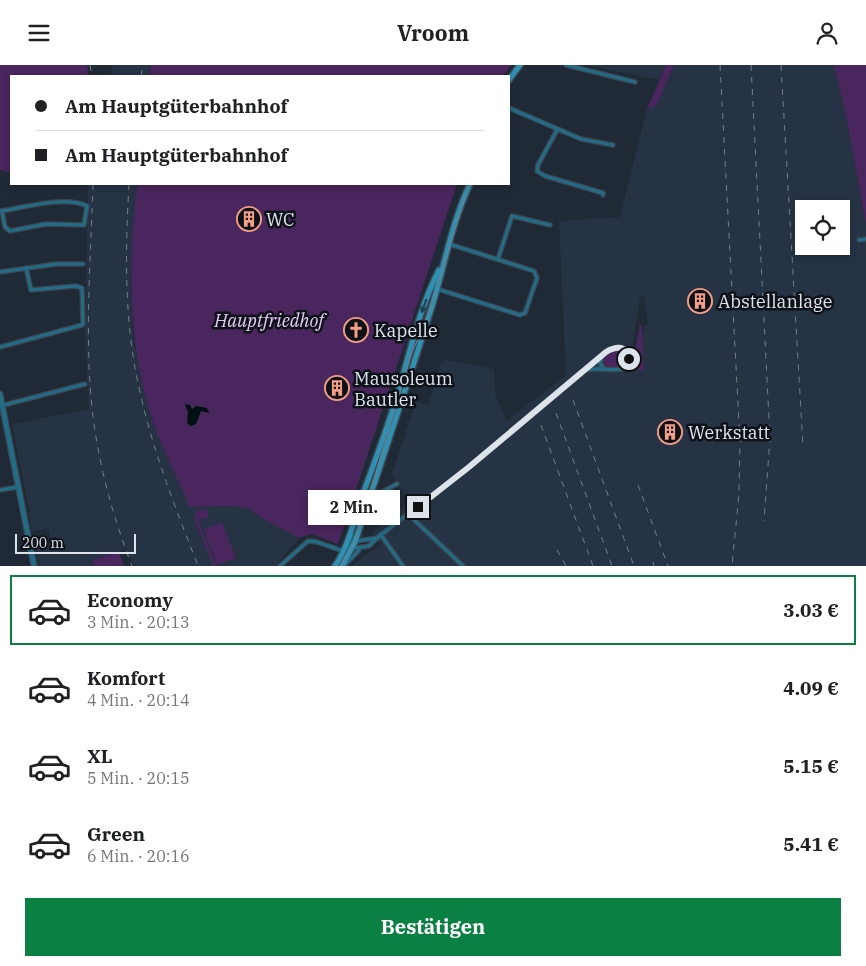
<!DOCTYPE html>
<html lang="de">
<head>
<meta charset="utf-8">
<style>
	:root { --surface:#fff; --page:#f2f2f2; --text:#202124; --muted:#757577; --line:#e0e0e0; --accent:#0b8043 }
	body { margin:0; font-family:"IBM Plex Serif",serif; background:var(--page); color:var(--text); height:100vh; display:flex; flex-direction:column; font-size:19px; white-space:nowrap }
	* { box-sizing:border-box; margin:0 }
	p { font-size:16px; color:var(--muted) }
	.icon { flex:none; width:28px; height:28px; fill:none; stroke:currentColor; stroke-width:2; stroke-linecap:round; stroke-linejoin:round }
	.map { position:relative; height:501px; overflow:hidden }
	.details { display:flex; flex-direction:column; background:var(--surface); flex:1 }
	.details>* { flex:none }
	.hud { position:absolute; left:10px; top:10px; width:500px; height:110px; border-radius:0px; box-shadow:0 2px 8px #0003; display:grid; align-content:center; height:110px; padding:0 25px; background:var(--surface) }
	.fabs { position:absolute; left:795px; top:135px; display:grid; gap:10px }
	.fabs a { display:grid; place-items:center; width:55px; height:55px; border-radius:0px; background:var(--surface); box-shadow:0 2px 8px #0003; font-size:25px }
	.scale { position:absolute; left:15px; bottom:12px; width:121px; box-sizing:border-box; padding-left:5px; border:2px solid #dce3eb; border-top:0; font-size:14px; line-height:18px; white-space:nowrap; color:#dce3eb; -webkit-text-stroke:4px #0e1218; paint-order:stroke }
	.end { position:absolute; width:22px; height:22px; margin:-11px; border:6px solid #dce3eb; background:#111; box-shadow:0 0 0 2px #111 }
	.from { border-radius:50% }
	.bubble { position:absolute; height:35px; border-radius:0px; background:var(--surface); box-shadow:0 2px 8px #0003; font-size:16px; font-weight:700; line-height:35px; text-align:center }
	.hud b { display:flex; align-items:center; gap:18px; height:48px; font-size:19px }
	.hud b+b { border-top:1px solid var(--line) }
	.hud i { width:12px; height:12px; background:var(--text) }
	ul { padding:9px 0 0; list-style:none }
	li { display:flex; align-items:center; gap:15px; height:70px; margin:0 10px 8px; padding:0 15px; border:2px solid transparent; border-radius:0px }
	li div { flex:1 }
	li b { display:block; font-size:19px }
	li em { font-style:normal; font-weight:700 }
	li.active { border-color:var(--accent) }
	li>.icon { width:45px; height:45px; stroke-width:1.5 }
	.primary-button { display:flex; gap:10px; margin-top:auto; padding:10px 25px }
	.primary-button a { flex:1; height:58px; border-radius:0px; background:var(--accent); color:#fff; font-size:20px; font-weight:700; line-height:58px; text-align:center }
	header { display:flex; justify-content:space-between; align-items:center; height:65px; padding:0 25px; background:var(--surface); font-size:22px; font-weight:700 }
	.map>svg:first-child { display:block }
	.built { fill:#253344; fill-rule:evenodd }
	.green { fill:#49265d }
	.water { fill:#011111 }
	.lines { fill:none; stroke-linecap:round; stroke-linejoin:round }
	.minor-casing { stroke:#3e4853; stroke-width:5.5 }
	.tertiary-casing { stroke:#3e4853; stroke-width:7 }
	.secondary-casing { stroke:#3e4853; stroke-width:8 }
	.minor { stroke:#216c87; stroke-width:3 }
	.tertiary { stroke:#216c87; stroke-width:4.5 }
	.secondary { stroke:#3090b1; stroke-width:5 }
	.tram { stroke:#767f89; stroke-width:1 }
	.rail { stroke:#767f89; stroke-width:1; stroke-dasharray:6 6; stroke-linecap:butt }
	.oneway { fill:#1c4455 }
	.route { stroke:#dce3eb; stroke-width:6 }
	.labels { text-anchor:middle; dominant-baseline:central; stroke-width:5; stroke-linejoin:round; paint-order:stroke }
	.poi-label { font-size:18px; fill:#dce3eb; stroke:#0e1218; text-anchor:start }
	.park-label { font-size:18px; font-style:italic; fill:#e3cbf4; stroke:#0e1218 }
</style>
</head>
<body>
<header><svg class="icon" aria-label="menu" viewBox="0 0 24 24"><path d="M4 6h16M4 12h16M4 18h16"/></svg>Vroom<svg class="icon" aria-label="person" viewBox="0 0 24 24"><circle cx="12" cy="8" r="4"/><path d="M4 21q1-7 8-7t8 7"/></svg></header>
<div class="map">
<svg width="866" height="501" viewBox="0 0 866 501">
	<rect width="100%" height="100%" fill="#202a36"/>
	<path class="built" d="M113 0H150L149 11H110Z
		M587 0H666L659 15Z
		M674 0H834L847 56 866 159V501H350L381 480 372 467 409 438 392 409 416 336 428 340 442 294 494 304 495 329 507 356 566 310 559 156 620 152 647 44 657 40ZM804 144H841V181H804ZM644 231 648 259 644 262V266H639L636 279 637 296 635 297 633 277 640 232Z
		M88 119H137L130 223 133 272 143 319 160 376 179 414 189 442 236 441 250 444 265 455 299 473 276 501H134L126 484 119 487 125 501H38L35 483 52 479 48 463 32 467 28 447 33 445 29 444 12 359 89 344 85 274Z"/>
	<path class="green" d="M0 0H87L89 11H11V108L0 105Z
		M151 0H512L503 11H149Z
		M666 0H674L657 40 647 44Z
		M834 0H866V159L847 56Z
		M137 119H457L338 479 312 469 299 473 265 455 250 444 236 441 189 442C181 419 169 398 160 375 127 293 127 206 137 119Z
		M640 259 642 261 644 306 637 304 636 281Z
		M621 284 627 290 625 299 617 303 604 301 603 293 614 285Z
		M208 445V454H198L216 501H213L195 455 197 454H195V446Z
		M222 457 236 493 217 500 204 464Z
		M118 487 124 501H94L93 495Z"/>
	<path class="water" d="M185 339 190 340 192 344 196 341 207 343 209 348 201 346 196 359 191 361 187 358 188 347Z"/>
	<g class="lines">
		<defs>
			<path id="minor" d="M566 0 635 17
				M509 43 581 74 613 80
				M557 65 538 100 537 106 545 111 603 128V130
				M0 146 7 145C29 141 68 131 87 141L84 160 46 159 10 166 5 162 2 146
				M859 175 866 174
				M498 194 512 151 550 160
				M0 207 56 199H83
				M431 222 520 250 525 248 537 213 534 206 449 179
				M0 282 82 260 83 258 82 223 76 221 31 225 26 203
				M601 292 600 298 604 304
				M0 341 85 319
				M0 425 18 422
				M369 434 397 419
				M408 449 463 501
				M352 470V477L356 483 369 481 378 472 469 402 604 288 618 282C627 283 631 289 629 297L622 304C609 306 598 302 585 305
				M381 470 403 501
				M347 483 356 476 378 473
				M280 501 308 476 317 477 343 486
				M344 501 359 485"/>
			<path id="tertiary" d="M0 329 34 501"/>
			<path id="secondary" d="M509 15 520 0
				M335 501C348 482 353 459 360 437 373 401 387 365 398 328 410 287 419 244 439 205
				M342 501 355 477C381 398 408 318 433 238 445 198 452 157 470 119"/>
		</defs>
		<use href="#minor" class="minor-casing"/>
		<use href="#tertiary" class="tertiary-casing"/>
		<use href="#secondary" class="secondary-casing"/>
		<use href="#minor" class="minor"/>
		<use href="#tertiary" class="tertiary"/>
		<use href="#secondary" class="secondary"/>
		<path class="tram" d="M340 501 351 484 359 464 412 287 426 257 469 119"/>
		<path class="rail" d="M90 0 92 11
			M720 0 740 377 739 429 732 501
			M751 0 770 373 764 456
			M781 0 803 381
			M141 11 143 0
			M93 119C91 189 85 261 91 332 96 390 111 447 132 501
			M129 119C125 189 124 259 140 327 153 387 176 444 198 501
			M573 335 634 501
			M556 348 612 501
			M541 360 593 501
			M638 420 668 501
			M557 485 566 501
			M653 497 654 501"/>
	</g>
	<defs><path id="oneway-solid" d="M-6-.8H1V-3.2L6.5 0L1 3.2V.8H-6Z" transform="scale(1.25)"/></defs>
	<use class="oneway" href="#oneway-solid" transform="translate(424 241) rotate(109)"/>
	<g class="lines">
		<path class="route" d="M418 442 469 402 606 287C616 281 628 280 629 294"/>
	</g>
	<defs>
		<symbol id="building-ring" viewBox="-11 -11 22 22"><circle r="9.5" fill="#0e1218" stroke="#f49e86" stroke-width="1.5"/><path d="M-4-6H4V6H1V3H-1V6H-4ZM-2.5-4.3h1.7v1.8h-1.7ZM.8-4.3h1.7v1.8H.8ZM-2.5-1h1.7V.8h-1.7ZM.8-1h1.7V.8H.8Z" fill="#f49e86"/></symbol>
		<symbol id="church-ring" viewBox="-11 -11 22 22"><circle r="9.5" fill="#0e1218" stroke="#f49e86" stroke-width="1.5"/><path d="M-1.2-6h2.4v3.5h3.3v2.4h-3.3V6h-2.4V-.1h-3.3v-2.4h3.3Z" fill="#f49e86"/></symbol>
	</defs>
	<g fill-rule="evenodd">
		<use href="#building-ring" x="235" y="140" width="28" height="28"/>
		<use href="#building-ring" x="686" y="222" width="28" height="28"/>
		<use href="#church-ring" x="342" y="251" width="28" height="28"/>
		<use href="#building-ring" x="323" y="309" width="28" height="28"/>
		<use href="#building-ring" x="656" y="353" width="28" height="28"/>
	</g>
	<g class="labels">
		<g class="poi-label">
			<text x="266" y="154">WC</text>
			<text x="718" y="236">Abstellanlage</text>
			<text x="374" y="265">Kapelle</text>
			<text x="354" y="313">Mausoleum<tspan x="354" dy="21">Bautler</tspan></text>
			<text x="688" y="367">Werkstatt</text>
		</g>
		<g class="park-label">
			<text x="269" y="255">Hauptfriedhof</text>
		</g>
	</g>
</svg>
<div class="fabs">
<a><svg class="icon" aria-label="locate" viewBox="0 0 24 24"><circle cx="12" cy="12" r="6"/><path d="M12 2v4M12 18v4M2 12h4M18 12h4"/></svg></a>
</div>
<div class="scale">200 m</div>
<i class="end from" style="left:629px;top:294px"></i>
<i class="end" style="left:418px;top:442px"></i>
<div class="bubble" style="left:308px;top:425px;width:92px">2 Min.</div>
<div class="hud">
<b><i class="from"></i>Am Hauptgüterbahnhof</b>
<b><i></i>Am Hauptgüterbahnhof</b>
</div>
</div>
<section class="details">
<ul>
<li class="active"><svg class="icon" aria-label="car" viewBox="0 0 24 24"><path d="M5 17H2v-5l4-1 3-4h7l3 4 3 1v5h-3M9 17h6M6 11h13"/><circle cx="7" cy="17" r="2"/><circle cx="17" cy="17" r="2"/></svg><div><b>Economy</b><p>3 Min. · 20:13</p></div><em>3.03 €</em></li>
<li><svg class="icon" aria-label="car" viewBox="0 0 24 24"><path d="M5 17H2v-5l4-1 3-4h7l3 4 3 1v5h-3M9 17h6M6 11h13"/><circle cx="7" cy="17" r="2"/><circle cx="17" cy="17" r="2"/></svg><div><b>Komfort</b><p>4 Min. · 20:14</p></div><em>4.09 €</em></li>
<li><svg class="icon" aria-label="car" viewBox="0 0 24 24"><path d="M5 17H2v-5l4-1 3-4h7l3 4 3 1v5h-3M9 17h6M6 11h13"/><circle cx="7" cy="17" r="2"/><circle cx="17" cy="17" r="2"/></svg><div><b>XL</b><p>5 Min. · 20:15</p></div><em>5.15 €</em></li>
<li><svg class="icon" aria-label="car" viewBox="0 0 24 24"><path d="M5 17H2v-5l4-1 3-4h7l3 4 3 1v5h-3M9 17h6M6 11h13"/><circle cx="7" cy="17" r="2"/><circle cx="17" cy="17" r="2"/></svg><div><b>Green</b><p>6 Min. · 20:16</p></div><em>5.41 €</em></li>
</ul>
<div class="primary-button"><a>Bestätigen</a></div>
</section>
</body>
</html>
